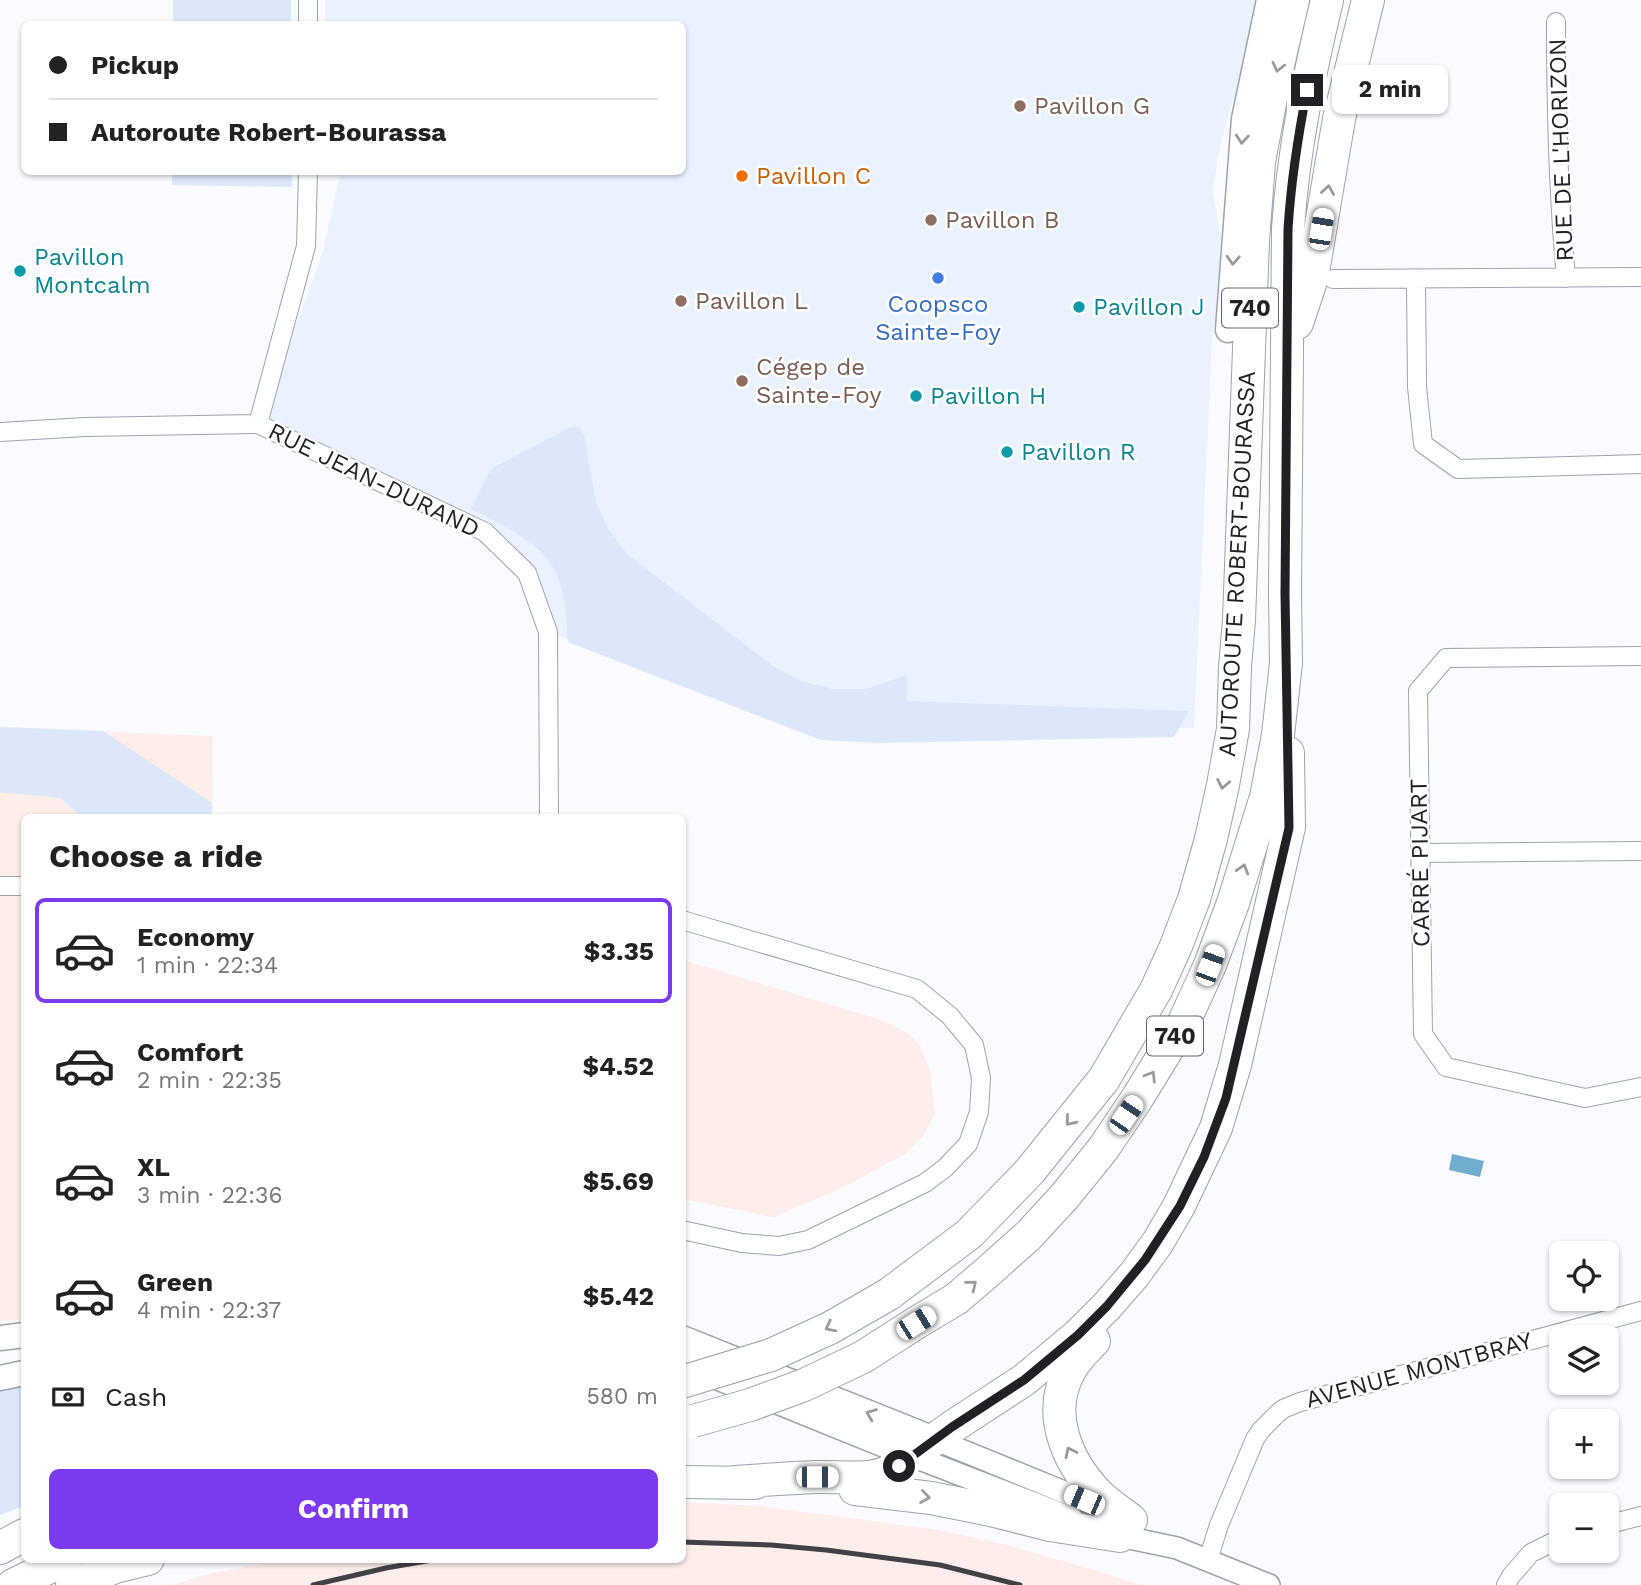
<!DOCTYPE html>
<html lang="en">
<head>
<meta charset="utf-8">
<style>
	:root { --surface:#fff; --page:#f2f2f2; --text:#222; --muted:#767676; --line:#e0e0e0; --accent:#7c3aed }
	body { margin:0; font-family:"Work Sans",sans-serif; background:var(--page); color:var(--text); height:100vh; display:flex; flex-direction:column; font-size:26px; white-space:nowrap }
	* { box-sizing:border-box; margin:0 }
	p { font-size:23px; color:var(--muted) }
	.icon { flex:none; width:38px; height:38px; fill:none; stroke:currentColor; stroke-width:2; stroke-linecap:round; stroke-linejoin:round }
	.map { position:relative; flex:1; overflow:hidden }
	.details { position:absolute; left:21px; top:814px; width:665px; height:749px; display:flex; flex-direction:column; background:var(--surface); border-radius:10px; box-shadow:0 2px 5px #0004 }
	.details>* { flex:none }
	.banner { position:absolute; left:21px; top:21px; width:665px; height:154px; border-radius:10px; box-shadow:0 2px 5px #0004; display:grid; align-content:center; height:154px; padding:0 28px; background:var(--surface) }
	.tools { position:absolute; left:1549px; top:1241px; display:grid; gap:14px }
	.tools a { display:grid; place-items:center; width:70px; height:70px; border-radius:10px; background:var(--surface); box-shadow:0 2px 5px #0004; font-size:35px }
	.end { position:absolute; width:32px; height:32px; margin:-16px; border:9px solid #1f2124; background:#fff; box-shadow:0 0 0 4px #fff }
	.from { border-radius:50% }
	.bubble { position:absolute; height:49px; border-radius:10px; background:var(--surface); box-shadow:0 2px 5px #0004; font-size:23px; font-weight:700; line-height:49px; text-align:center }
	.car { position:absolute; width:21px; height:42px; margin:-21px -10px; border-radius:9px; box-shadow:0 0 5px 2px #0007; background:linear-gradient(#fff 24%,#345 0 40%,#fff 0 76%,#345 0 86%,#fff 0) }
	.banner b { display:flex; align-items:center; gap:24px; height:66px; font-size:26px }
	.banner b+b { border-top:2px solid var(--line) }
	.banner i { width:18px; height:18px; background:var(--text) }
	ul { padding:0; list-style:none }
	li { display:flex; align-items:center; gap:21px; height:105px; margin:0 14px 10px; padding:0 14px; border:4px solid transparent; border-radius:10px }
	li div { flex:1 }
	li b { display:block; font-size:26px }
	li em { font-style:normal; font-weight:700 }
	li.selected { border-color:var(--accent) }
	li>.icon { width:63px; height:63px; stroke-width:1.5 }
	h2 { padding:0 28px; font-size:32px; line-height:84px }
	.pay { display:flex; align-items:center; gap:18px; height:77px; padding:0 28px; font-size:26px }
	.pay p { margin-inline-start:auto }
	.action { display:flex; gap:14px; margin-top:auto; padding:14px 28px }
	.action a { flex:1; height:80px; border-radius:10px; background:var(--accent); color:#fff; font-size:28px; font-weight:700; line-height:80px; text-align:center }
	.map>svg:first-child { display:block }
	.industrial { fill:#fdedeb }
	.built { fill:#eaf2ff }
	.green { fill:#dce7f9 }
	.water { fill:#71aece }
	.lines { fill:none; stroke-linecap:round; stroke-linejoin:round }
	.minor-casing { stroke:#9da3ab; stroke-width:20 }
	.tertiary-casing { stroke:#9da3ab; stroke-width:24 }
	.secondary-casing { stroke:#9da3ab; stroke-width:27 }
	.motorway-casing { stroke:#9da3ab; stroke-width:34 }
	.minor { stroke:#fff; stroke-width:18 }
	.tertiary { stroke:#fff; stroke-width:21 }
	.secondary { stroke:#fff; stroke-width:24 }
	.motorway { stroke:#fff; stroke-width:32 }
	.rail { stroke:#404245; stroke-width:5 }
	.motorway-bridge-casing { stroke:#9da3ab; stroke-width:34; stroke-linecap:butt }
	.motorway-bridge { stroke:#fff; stroke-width:32 }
	.oneway { stroke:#9a9b9c }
	.route { stroke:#1f2124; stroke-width:9 }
	.education-dot { fill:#8d6e63; stroke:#fff; stroke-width:2.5 }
	.food-dot { fill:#e8710a; stroke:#fff; stroke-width:2.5 }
	.culture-dot { fill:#0f9aa8; stroke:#fff; stroke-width:2.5 }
	.shop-dot { fill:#3f7fe0; stroke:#fff; stroke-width:2.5 }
	.labels { text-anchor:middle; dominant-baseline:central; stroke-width:5; stroke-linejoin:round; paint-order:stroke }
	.shield { fill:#fff; stroke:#626466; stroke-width:2 }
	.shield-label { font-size:23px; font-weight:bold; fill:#1f2124 }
	.education-label { font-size:24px; fill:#785e54; stroke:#fff; text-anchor:start }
	.street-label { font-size:24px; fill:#1f2124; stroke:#fff }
	.food-label { font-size:24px; fill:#c56008; stroke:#fff; text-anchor:start }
	.culture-label { font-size:24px; fill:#0d838f; stroke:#fff; text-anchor:start }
	.shop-label { font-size:24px; fill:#366cbe; stroke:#fff }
</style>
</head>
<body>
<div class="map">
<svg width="1641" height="1585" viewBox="0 0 1641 1585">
	<rect width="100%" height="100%" fill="#f9fbff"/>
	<path class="industrial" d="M0 727 213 736 212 817H24V1320L0 1321Z
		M683 960 881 1020 905 1031 920 1045 930 1071 935 1113 923 1136 905 1154 846 1186 774 1217 683 1199Z
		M683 1502 760 1506 939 1530 1011 1546 1091 1569 1140 1585H173L204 1575 286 1559H682Z"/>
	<path class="built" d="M325 0H1256L1238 90 1231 105 1218 153 1213 193 1225 263 1212 339 1194 728H825L548 632 527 573 485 532 258 424 322 256 340 174H432V172H682V24H327L325 22Z"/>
	<path class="green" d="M173 0H291V24H173Z
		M172 172H292V187L172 185Z
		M575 426 580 428 584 435 596 503 609 530 627 554 773 666 801 681 832 689H867L907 675V701L1189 711 1174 737 876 743 821 740 568 642C566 619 566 594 556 573 541 541 501 525 471 509L487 476 494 467 569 428Z
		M0 727 103 731 212 803V817H82L60 798 0 792Z
		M24 1386V1506L0 1515V1390Z"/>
	<path class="water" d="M1452 1154 1484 1161 1480 1177 1449 1170Z"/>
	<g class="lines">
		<defs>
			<path id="minor" d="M308 0V24
				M1556 22C1556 107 1558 193 1566 278
				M1333 279 1641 277
				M1416 280 1417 387 1423 444 1458 469 1641 464
				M258 424 306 246 308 172
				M0 432 85 427 258 424 485 532 527 573 548 632 549 817
				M1641 656 1446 658 1418 691 1423 1034 1446 1067 1585 1098 1641 1087
				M1420 853 1641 851
				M0 886H24
				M682 920 917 989 950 1016 974 1045 981 1078 979 1112 968 1144 945 1168 925 1183 808 1240 779 1246 742 1243 682 1230
				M1606 1525 1641 1516
				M1208 1560 1219 1525 1255 1439 1261 1430 1276 1415 1283 1409 1300 1402 1641 1311
				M1506 1585 1511 1576 1531 1553 1561 1538"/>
			<path id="tertiary" d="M934 1439 1108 1510
				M912 1456 1072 1518
				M1108 1532 1120 1536 1177 1548 1269 1585"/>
			<path id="secondary" d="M1228 330 1244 119 1269 0
				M0 1338 24 1335
				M682 1338 934 1439
				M682 1363 912 1456
				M0 1378 24 1373"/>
			<path id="motorway" d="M1297 323 1312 278 1339 119 1368 0
				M889 1294 969 1234 1030 1171 1104 1079 1156 990 1176 946 1194 899 1211 839 1223 785 1233 729 1235 667 1239 620 1253 241 1259 162 1273 87 1293 0
				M916 1323 956 1299 991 1269 1029 1235 1064 1197 1103 1149 1138 1097 1184 1022 1210 965 1233 903 1266 797 1278 735 1286 663 1285 594 1288 229C1293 151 1309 76 1327 0
				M1094 1341C1085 1350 1076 1359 1070 1370 1046 1412 1066 1460 1097 1493 1107 1503 1119 1511 1131 1520
				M682 1482 755 1483
				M735 1482C762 1480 789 1478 817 1477 841 1476 870 1482 892 1470L952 1427 1024 1380 1078 1335 1107 1306 1134 1275 1158 1242 1179 1206 1216 1128 1235 1065 1289 827 1288 753
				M855 1489 931 1498 991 1510 1050 1525 1120 1536
				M0 1548 24 1535
				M13 1585 66 1559
				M72 1585 115 1567 148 1559"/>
		</defs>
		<use href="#minor" class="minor-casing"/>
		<use href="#tertiary" class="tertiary-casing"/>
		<use href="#secondary" class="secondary-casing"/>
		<use href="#motorway" class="motorway-casing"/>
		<use href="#minor" class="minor"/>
		<use href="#tertiary" class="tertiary"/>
		<use href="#secondary" class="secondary"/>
		<use href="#motorway" class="motorway"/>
		<path class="rail" d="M682 1542 771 1545 826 1550 940 1565 1020 1585
			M313 1585 386 1568 438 1559"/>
		<defs>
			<path id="motorway-bridge" d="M682 1382 771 1355 830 1328 889 1294
				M693 1421 750 1405 804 1385 863 1357 916 1323"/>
		</defs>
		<use href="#motorway-bridge" class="motorway-bridge-casing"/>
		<use href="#motorway-bridge" class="motorway-bridge"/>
	</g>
	<defs><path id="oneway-chevron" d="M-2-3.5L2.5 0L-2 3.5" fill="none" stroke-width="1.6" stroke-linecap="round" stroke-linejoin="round" transform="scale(1.75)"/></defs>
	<g class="oneway">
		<use href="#oneway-chevron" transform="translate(1278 67) rotate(103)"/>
		<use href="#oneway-chevron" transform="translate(1242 139) rotate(95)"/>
		<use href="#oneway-chevron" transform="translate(1328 190) rotate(-81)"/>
		<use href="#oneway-chevron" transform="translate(1233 260) rotate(93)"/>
		<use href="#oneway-chevron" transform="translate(1223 784) rotate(101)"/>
		<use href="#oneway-chevron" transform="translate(1243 869) rotate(-73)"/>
		<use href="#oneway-chevron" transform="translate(1151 1076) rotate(-58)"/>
		<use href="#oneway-chevron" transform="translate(1070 1121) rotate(129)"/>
		<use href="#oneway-chevron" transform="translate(972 1285) rotate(-39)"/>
		<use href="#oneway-chevron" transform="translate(830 1327) rotate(153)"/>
		<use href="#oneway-chevron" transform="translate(871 1414) rotate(-158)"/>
		<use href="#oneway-chevron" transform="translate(1070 1452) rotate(-116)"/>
		<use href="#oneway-chevron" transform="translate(925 1497) rotate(9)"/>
	</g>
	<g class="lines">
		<path class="route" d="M899 1466 952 1427 1024 1380 1078 1335 1107 1306 1145 1260 1180 1206 1204 1157 1226 1098 1289 828 1285 594 1288 229C1291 182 1298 136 1307 90"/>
	</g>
	<g class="education-dot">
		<circle cx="1020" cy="106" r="7"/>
		<circle cx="931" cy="220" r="7"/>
		<circle cx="681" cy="301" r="7"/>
		<circle cx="742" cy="381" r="7"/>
	</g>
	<circle class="food-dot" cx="742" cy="176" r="7"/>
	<g class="culture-dot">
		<circle cx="20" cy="271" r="7"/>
		<circle cx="1079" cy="307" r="7"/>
		<circle cx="916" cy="396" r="7"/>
		<circle cx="1007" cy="452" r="7"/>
	</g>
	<circle class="shop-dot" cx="938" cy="278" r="7"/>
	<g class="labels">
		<g class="shield">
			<rect x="1222" y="288.5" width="56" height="39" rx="5"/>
			<rect x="1147" y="1016.5" width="56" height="39" rx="5"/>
		</g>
		<g class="shield-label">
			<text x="1250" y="308">740</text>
			<text x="1175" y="1036">740</text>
		</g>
		<g class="education-label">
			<text x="1034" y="106">Pavillon G</text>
			<text x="945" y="220">Pavillon B</text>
			<text x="695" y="301">Pavillon L</text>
			<text x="756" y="367">Cégep de<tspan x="756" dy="28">Sainte-Foy</tspan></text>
		</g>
		<g class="street-label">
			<text transform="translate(1561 150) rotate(-92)">RUE DE L'HORIZON</text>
			<text transform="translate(374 480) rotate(26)">RUE JEAN-DURAND</text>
			<text transform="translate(1237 564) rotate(-87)">AUTOROUTE ROBERT-BOURASSA</text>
			<text transform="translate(1420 863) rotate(-91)">CARRÉ PIJART</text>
			<text transform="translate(1419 1370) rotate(-15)">AVENUE MONTBRAY</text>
		</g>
		<g class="food-label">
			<text x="756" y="176">Pavillon C</text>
		</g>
		<g class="culture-label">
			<text x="34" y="257">Pavillon<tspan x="34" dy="28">Montcalm</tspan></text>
			<text x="1093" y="307">Pavillon J</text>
			<text x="930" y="396">Pavillon H</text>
			<text x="1021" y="452">Pavillon R</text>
		</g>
		<g class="shop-label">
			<text x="938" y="304">Coopsco<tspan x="938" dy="28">Sainte-Foy</tspan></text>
		</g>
	</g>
</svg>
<div class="tools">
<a><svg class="icon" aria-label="locate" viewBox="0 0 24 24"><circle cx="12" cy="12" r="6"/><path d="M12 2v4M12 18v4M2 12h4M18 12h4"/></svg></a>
<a><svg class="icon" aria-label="layers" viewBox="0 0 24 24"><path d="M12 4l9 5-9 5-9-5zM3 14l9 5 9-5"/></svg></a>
<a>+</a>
<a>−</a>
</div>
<i class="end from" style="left:899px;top:1466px"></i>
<i class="end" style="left:1307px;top:90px"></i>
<div class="bubble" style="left:1332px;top:65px;width:116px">2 min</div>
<i class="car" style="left:1321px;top:229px;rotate:9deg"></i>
<i class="car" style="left:1210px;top:965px;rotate:20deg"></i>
<i class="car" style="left:1126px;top:1115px;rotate:34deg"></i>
<i class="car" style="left:916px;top:1323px;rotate:58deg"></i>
<i class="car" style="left:817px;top:1477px;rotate:90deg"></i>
<i class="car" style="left:1084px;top:1500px;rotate:293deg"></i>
<div class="banner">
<b><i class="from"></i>Pickup</b>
<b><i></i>Autoroute Robert-Bourassa</b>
</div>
<section class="details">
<h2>Choose a ride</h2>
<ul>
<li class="selected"><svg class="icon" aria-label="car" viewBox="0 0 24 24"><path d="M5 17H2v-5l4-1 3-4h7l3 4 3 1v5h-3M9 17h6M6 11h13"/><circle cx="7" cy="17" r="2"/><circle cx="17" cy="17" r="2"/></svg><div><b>Economy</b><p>1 min · 22:34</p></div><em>$3.35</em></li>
<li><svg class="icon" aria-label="car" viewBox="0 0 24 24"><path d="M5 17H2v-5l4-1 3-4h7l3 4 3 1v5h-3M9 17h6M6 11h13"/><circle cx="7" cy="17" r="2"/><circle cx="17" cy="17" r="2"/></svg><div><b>Comfort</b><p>2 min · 22:35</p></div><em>$4.52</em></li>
<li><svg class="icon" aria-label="car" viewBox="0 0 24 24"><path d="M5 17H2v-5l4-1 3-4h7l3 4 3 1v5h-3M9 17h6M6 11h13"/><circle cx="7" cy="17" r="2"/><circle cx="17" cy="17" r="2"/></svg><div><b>XL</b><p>3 min · 22:36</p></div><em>$5.69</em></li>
<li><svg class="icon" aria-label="car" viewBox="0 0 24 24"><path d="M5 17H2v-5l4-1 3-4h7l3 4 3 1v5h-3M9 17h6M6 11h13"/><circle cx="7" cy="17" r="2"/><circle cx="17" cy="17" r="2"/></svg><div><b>Green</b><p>4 min · 22:37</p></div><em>$5.42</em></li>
</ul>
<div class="pay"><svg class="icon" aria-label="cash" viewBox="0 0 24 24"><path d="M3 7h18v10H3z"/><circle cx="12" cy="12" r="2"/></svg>Cash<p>580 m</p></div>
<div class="action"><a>Confirm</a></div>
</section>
</div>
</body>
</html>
